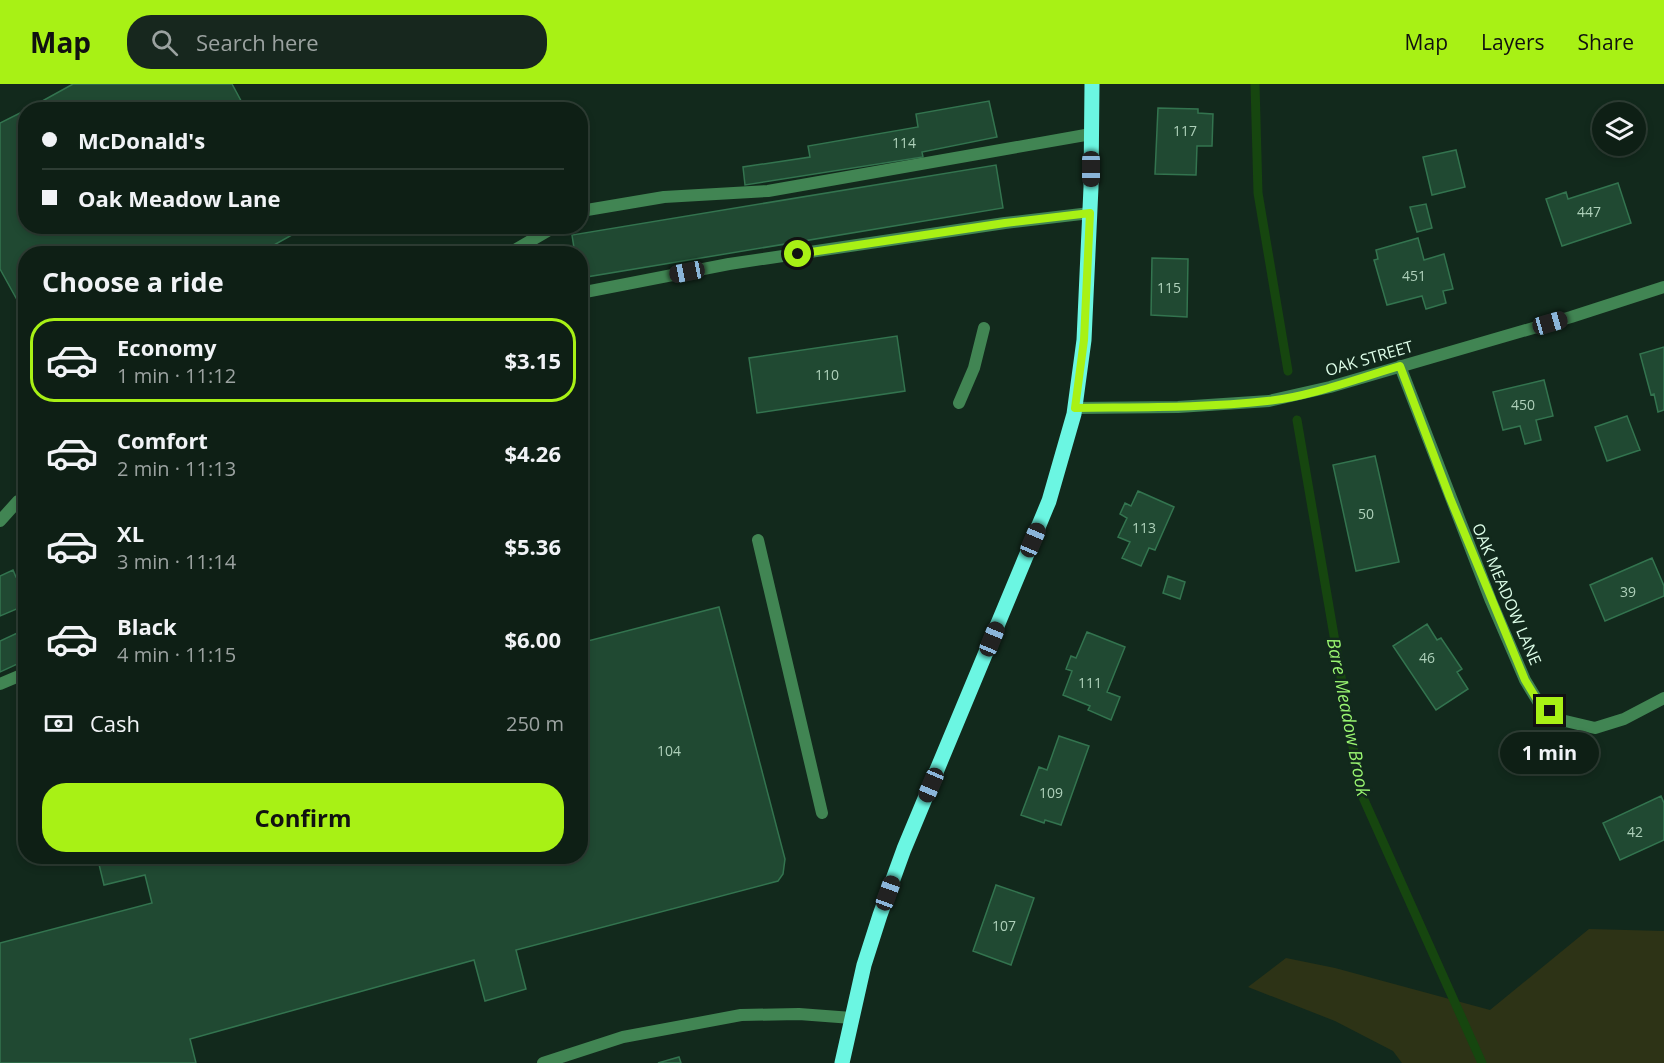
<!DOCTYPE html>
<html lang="en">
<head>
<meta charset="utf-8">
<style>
	:root { --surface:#0e1f15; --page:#17271e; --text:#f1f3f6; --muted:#9ba2a0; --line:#2e3d34; --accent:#a8f115 }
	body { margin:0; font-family:"Open Sans",sans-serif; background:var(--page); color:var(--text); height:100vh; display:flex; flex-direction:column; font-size:22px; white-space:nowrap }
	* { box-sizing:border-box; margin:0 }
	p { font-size:20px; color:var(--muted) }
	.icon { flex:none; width:33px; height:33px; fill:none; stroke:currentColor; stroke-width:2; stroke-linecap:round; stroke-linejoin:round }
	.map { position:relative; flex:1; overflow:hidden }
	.details { position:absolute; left:18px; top:162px; width:570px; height:618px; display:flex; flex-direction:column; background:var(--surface); border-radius:24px; box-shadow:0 3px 9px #0003,0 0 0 2px var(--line) }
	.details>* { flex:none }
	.hud { position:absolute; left:18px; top:18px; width:570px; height:132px; border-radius:24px; box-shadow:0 3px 9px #0003,0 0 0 2px var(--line); display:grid; align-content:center; height:132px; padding:0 24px; background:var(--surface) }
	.fabs { position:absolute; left:1592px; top:18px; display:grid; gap:12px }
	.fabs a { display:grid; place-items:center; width:54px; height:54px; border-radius:50%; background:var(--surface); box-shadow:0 3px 9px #0003,0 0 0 2px var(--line); font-size:30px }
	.end { position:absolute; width:27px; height:27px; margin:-14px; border:8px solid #a8f115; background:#111; box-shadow:0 0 0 3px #111 }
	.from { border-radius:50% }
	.bubble { position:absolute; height:42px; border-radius:21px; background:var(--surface); box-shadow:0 3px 9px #0003,0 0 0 2px var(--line); font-size:20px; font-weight:700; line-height:42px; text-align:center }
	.car { position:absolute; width:18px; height:36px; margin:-18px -9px; border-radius:8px; box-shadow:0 0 4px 2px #0007; background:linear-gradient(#222 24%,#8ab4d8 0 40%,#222 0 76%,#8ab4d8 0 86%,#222 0) }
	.hud b { display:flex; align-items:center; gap:21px; height:57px; font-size:22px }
	.hud b+b { border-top:2px solid var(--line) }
	.hud i { width:15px; height:15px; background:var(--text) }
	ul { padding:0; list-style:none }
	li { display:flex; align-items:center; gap:18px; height:84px; margin:0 12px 9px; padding:0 12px; border:3px solid transparent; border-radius:24px }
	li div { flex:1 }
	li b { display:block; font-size:22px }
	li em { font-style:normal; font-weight:700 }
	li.current { border-color:var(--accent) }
	li>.icon { width:54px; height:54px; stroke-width:1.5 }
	h2 { padding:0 24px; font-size:27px; line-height:72px }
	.pay { display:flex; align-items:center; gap:15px; height:66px; padding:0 24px; font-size:22px }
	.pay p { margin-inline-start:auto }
	.button { display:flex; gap:12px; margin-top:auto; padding:12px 24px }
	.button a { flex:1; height:69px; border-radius:24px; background:var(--accent); color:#111; font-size:24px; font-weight:700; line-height:69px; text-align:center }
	header { display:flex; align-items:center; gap:36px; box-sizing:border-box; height:84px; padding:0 30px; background:var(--accent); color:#111 }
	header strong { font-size:28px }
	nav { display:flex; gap:33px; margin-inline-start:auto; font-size:21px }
	.search { width:420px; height:54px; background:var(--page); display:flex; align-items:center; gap:15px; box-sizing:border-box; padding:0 21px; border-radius:24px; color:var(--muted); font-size:22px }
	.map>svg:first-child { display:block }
	.green { fill:#2d3316 }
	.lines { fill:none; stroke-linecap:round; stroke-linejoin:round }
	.stream { stroke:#16460f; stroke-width:9 }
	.building { fill:#204932; stroke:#33744f; stroke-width:1.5 }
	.lane { stroke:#418553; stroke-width:12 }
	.street { stroke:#418553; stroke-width:12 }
	.primary { stroke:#6bf6e2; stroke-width:15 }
	.route { stroke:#a8f115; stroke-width:8 }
	.labels { text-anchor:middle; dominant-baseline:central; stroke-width:5; stroke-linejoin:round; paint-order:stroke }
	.number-label { font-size:14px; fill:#aed0ba }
	.street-label { font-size:16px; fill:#ddfde8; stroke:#12291c }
	.water-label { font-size:18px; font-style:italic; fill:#9af671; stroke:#12291c }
</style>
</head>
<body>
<header>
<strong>Map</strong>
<div class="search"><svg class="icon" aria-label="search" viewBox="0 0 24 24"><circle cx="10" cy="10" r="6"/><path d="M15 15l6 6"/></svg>Search here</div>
<nav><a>Map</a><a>Layers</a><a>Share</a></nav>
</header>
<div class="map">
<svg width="1664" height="979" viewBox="0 0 1664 979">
	<rect width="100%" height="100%" fill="#12291c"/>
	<path class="green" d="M1589 845 1664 847V979H1402L1393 967 1335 937 1248 903 1286 874 1335 884 1490 926Z"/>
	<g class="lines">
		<path class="stream" d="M1255 0 1258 109 1288 287
			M1297 336 1361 709 1482 979"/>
	</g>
	<path class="building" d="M73 0H232L246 26H26Z
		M989 17 997 53 922 68 923 73 745 101 743 83 810 73 808 62 918 43 916 30Z
		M1158 24 1198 25V29L1213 30 1212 62H1197L1196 91 1155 90Z
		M26 26V142H308L258 170H26V232L0 185V39Z
		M1456 66 1465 103 1432 111 1423 73Z
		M996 81 1003 124 580 194V170H575L572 151Z
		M1618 99 1631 139 1562 162 1546 115 1566 108 1568 115Z
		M1426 120 1432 144 1417 148 1410 123Z
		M1418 154 1424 176 1444 170 1453 205 1443 207 1446 219 1426 225 1422 212 1387 221 1374 176 1378 175 1376 166Z
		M1152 174 1188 175 1187 233 1151 231Z
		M897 252 905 307 757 329 749 274Z
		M1664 263V326L1658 328 1654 310 1651 311 1640 270Z
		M1544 296 1553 332 1536 336 1541 356 1525 360 1520 342 1503 346 1493 308Z
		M1627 332 1640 366 1607 377 1595 343Z
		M1375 372 1399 478 1356 487 1333 381Z
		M1138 407 1174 423 1155 466 1149 464 1141 482 1122 474 1130 458 1118 453 1127 434 1120 430 1125 419 1131 422Z
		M1652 474 1664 502V512L1605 537 1590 501Z
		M13 486 16 493 26 489V521L0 532V492Z
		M1168 492 1185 498 1180 515 1163 509Z
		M719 523 785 775 783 790 778 797 516 866 526 905 485 917 474 876 190 955 196 979H0V859L152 819 145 791 104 801 97 772H580V559Z
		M1427 540 1437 556 1441 554 1462 585 1457 588 1468 605 1436 626 1393 562Z
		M26 545V576L0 588V557Z
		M1087 548 1125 563 1107 608 1120 613 1111 636 1088 626 1090 622 1063 611 1072 587 1066 585 1071 572 1076 574Z
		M1059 652 1089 662 1061 741 1045 736 1044 739 1021 731 1039 683 1047 686Z
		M1661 712 1664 719V756L1620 776 1603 739Z
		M996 801 1034 814 1011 881 973 867Z
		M679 973 681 979H658Z"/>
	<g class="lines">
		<path class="lane" d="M580 129 587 126 664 113 768 107 1091 50
			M508 170 556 142
			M580 209 729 180 1005 139 1090 129
			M959 319 974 284 984 244
			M0 437 18 417 26 413
			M758 456 822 729
			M0 600 26 589
			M543 979 623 953 741 931 799 930 852 934"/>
		<path class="street" d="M1400 282 1491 517 1525 596 1539 619 1561 636 1595 644 1624 635 1664 614
			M1075 324 1178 323 1269 317 1330 303 1571 233 1664 203"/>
		<path class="primary" d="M842 979 864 881 880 831 904 765 1049 417 1074 330 1084 256 1091 103 1092 0"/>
	</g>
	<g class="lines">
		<path class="route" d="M798 170 1005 139 1090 129 1084 256 1075 324C1139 323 1203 324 1267 317 1309 313 1359 294 1400 282L1450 414 1525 596 1539 619 1550 627"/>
	</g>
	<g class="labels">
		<g class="number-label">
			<text x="1185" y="46">117</text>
			<text x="904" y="58">114</text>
			<text x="1589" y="127">447</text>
			<text x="1414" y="191">451</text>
			<text x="1169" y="203">115</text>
			<text x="827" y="290">110</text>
			<text x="1523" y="320">450</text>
			<text x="1366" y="429">50</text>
			<text x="1144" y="443">113</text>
			<text x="1628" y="507">39</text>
			<text x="1427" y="573">46</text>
			<text x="1090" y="598">111</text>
			<text x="669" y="666">104</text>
			<text x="1051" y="708">109</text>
			<text x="1635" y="747">42</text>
			<text x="1004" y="841">107</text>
		</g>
		<g class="street-label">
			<text transform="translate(1369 274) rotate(-16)">OAK STREET</text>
			<text transform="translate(1507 510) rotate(67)">OAK MEADOW LANE</text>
		</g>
		<g class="water-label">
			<text transform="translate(1349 633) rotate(79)">Bare Meadow Brook</text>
		</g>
	</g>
</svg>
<div class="fabs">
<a><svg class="icon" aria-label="layers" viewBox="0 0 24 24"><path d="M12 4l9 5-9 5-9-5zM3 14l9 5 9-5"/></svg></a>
</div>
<i class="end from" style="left:798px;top:170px"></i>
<i class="end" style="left:1550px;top:627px"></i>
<div class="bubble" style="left:1500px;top:648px;width:99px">1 min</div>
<i class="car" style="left:1091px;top:85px;rotate:180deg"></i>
<i class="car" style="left:687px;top:188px;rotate:259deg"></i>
<i class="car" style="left:1550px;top:239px;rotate:74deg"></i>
<i class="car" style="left:1033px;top:456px;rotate:23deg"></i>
<i class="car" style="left:992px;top:555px;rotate:22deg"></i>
<i class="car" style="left:931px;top:701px;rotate:203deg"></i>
<i class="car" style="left:888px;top:809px;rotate:20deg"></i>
<div class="hud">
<b><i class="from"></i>McDonald's</b>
<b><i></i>Oak Meadow Lane</b>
</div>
<section class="details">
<h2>Choose a ride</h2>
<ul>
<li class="current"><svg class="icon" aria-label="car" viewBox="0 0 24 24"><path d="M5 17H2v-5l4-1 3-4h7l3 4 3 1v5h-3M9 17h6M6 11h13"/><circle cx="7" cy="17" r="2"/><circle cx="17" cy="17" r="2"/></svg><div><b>Economy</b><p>1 min · 11:12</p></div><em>$3.15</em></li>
<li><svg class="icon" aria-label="car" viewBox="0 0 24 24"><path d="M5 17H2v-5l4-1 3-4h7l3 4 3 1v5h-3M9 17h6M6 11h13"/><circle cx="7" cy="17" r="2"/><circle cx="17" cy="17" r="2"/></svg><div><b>Comfort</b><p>2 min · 11:13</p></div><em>$4.26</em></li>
<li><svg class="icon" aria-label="car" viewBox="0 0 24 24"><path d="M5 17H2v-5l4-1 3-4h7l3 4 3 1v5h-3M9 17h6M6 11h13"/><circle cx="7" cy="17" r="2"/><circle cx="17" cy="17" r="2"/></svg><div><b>XL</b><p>3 min · 11:14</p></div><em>$5.36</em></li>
<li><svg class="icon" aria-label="car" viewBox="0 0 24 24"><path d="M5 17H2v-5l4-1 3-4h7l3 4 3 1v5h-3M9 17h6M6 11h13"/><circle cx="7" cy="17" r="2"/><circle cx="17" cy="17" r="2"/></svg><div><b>Black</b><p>4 min · 11:15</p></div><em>$6.00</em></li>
</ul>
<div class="pay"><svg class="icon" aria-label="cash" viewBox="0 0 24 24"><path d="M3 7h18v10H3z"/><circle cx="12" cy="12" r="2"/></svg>Cash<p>250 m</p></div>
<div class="button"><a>Confirm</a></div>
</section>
</div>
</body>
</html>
